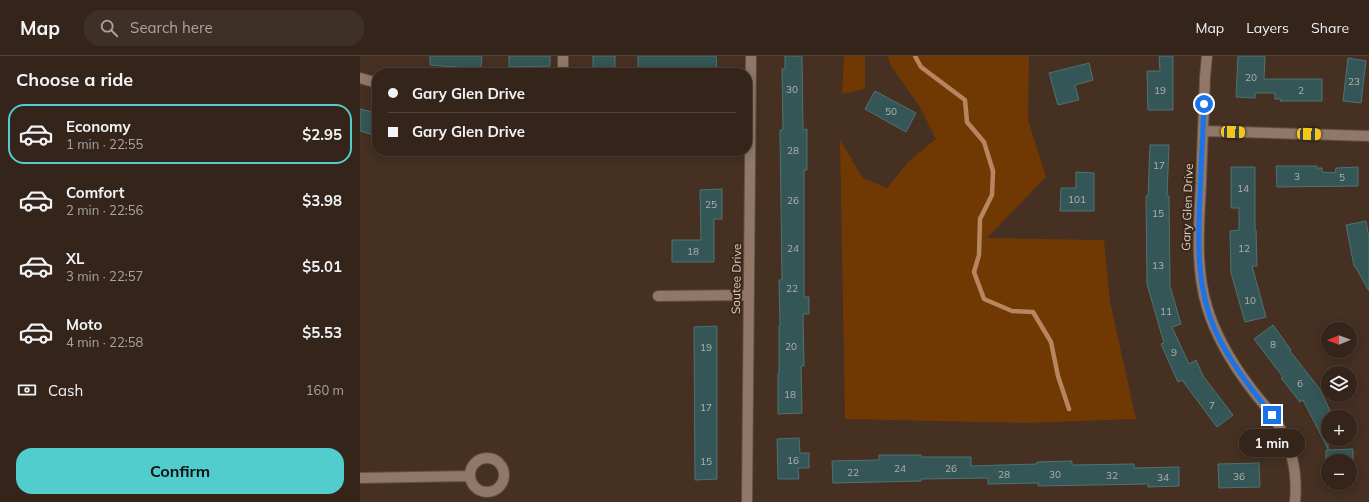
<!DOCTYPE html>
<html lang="en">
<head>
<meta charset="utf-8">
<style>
	:root { --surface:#34241a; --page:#3f3027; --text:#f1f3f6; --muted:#a9a4a2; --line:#4e4139; --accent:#52cdcd }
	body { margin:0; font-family:Mulish,sans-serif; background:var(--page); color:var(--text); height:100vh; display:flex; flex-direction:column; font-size:15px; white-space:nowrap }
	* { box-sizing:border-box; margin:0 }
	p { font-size:13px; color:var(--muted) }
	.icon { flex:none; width:22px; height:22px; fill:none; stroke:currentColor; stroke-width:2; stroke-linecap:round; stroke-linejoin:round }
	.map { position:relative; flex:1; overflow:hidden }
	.drawer { display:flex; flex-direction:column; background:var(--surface); width:360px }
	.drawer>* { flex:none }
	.hud { position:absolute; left:12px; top:12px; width:380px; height:88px; border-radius:16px; box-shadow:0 2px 10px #0003,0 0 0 1px var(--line); display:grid; align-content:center; height:88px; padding:0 16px; background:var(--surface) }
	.needle { width:26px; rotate:269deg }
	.fabs { position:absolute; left:961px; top:266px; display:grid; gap:8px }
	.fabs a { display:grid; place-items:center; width:36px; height:36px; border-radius:50%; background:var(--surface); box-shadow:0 2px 10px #0003,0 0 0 1px var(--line); font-size:20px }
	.end { position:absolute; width:18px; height:18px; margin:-9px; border:5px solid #1a73e8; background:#fff; box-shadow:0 0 0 2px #fff }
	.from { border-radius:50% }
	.bubble { position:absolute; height:28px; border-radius:14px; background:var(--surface); box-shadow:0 2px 10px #0003,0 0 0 1px var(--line); font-size:13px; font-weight:700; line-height:28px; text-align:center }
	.car { position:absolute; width:12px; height:24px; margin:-12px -6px; border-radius:5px; box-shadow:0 0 3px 1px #0007; background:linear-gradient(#f5c518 24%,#345 0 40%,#f5c518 0 76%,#345 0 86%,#f5c518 0) }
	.hud b { display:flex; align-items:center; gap:14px; height:38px; font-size:15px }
	.hud b+b { border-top:1px solid var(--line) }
	.hud i { width:10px; height:10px; background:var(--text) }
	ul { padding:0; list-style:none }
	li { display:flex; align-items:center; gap:12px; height:60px; margin:0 8px 6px; padding:0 8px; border:2px solid transparent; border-radius:16px }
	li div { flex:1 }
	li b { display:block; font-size:15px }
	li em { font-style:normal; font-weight:700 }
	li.on { border-color:var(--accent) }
	li>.icon { width:36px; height:36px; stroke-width:1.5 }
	h2 { padding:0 16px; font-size:18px; line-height:48px }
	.pay { display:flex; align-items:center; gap:10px; height:44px; padding:0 16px; font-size:15px }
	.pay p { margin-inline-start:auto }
	.primary-button { display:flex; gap:8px; margin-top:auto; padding:8px 16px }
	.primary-button a { flex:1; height:46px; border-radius:16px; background:var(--accent); color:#111; font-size:16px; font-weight:700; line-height:46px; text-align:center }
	header { display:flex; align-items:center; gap:24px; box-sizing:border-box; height:56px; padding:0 20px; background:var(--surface); border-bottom:1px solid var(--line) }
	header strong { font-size:19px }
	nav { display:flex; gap:22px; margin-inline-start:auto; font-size:14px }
	.search { width:280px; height:36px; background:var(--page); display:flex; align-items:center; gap:10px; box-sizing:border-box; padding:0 14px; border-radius:16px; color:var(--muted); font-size:15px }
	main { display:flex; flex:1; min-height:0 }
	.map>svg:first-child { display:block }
	.green { fill:#703803 }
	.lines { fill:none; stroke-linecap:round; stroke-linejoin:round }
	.stream { stroke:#b78560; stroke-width:4.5 }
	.building { fill:#355656; stroke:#507272 }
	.minor-casing { stroke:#604f42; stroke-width:12 }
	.minor { stroke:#907767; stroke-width:10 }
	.route { stroke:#1a73e8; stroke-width:5 }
	.labels { text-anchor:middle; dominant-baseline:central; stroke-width:4; stroke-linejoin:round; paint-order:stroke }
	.number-label { font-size:10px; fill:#b2b1aa }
	.street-label { font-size:12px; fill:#dccfc6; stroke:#3b2618 }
</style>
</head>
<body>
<header>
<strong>Map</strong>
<div class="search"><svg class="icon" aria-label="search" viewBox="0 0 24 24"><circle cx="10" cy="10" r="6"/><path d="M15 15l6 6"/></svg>Search here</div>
<nav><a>Map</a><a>Layers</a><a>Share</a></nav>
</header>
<main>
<section class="drawer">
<h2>Choose a ride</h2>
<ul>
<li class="on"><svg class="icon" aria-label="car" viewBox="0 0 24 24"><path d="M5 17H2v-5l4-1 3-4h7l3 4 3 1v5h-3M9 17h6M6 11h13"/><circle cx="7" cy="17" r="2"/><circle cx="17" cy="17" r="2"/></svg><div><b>Economy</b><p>1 min · 22:55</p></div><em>$2.95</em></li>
<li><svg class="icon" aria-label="car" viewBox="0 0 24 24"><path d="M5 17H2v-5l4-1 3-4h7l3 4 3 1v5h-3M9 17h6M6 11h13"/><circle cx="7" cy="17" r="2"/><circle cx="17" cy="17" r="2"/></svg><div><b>Comfort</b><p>2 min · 22:56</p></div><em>$3.98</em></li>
<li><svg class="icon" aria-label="car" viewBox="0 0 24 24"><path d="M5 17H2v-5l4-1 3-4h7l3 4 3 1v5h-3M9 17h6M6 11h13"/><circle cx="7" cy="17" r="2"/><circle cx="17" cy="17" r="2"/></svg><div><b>XL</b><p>3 min · 22:57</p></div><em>$5.01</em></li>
<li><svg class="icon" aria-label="car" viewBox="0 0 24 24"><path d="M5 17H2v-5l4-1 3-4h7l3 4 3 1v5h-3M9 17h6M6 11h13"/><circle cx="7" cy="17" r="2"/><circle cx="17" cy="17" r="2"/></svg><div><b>Moto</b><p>4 min · 22:58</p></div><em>$5.53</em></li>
</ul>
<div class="pay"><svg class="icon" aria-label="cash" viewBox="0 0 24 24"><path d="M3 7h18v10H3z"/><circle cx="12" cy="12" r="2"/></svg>Cash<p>160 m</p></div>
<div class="primary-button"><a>Confirm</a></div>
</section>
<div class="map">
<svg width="1009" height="446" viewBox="0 0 1009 446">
	<rect width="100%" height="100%" fill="#453022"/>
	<path class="green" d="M484 0H505V33L482 38Z
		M528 0H669L668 64 686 121 627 182 744 184 750 245 776 363 666 367 485 363 480 84 503 122 527 132 549 105 576 83 560 51 531 10Z"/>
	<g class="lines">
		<path class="stream" d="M555 0 561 11 605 44 607 66 624 86 633 115 632 139 620 163 619 199 614 216 624 243 652 255 673 256 691 286 698 320 709 353"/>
	</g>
	<path class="building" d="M70 0H122L121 13 70 9Z
		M149 0H190V10L149 11Z
		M233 0H255V12H233Z
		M278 0H356L357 14 278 16Z
		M425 0H442L443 74 447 73V114H444V241H449V258H443L444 310H441L442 357 418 358V318H419V270H420L419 224H422L420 74H423L422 13H425Z
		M799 0H813V54H788L787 15H800Z
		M878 0H905L904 23H962V45H920L921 43H915V37H895V42L876 41Z
		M988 2 1006 5 1001 47 983 45Z
		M729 7 733 24 715 29 719 44 698 49 689 17Z
		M515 35 556 57 546 76 505 53Z
		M0 53 17 57V80L0 75Z
		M790 89H809L807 140H809L810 230 821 268 812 271 829 308 836 304 843 320 873 359 857 371 822 324 818 326 801 288 804 287 787 228 786 140H788Z
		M916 110H957V112H962V116L975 117 976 112 998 111V130L917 131Z
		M871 111H895V174H896L897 210H892L906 261 885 266 871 217 870 175 879 174V152H871Z
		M716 116 734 117V155H700L701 132H716Z
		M362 133V163H354V206H312V184H341L340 134Z
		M1006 165 1009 182V235L995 210H994L986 169Z
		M913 269 931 294 930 295 959 332 973 361H968V393L943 344 940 346 921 322 923 321 894 283Z
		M357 270V423L335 424 334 271Z
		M439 382 440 397H449V412H438L439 423H418L417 383Z
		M993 393V405H966V394Z
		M519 399H561V401H611V410L677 408V406L712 405V409L774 408V412L819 411V430L788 431V428L678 430V427L628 428V422L561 423V425L473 427 472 405 519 404Z
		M899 407 900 431 859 432 858 408Z"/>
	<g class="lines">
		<defs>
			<path id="minor" d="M847 0 845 21C844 57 842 92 841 128 839 168 835 212 847 251 856 281 872 307 890 331 897 341 906 350 913 360 931 388 938 413 935 446
				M203 17V0
				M0 22 17 27
				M843 75 1009 80
				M298 240 389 239
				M110 419a17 17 0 1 1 34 0a17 17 0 1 1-34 0Z
				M0 422 110 420
				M387 446 391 0"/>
		</defs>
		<use href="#minor" class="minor-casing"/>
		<use href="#minor" class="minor"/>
	</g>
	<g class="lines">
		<path class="route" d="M844 48C843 78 841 109 840 139 838 184 836 231 855 274 869 305 891 333 912 359"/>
	</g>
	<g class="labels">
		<g class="number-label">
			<text x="891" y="21">20</text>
			<text x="994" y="25">23</text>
			<text x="432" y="33">30</text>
			<text x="800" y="34">19</text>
			<text x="941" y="34">2</text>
			<text x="531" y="55">50</text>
			<text x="433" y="94">28</text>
			<text x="799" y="109">17</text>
			<text x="937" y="120">3</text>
			<text x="982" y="121">5</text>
			<text x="883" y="132">14</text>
			<text x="717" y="143">101</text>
			<text x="433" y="144">26</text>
			<text x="351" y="148">25</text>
			<text x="798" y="157">15</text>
			<text x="433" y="192">24</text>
			<text x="884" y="192">12</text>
			<text x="333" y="195">18</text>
			<text x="798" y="209">13</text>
			<text x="432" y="232">22</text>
			<text x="890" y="244">10</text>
			<text x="806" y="255">11</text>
			<text x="913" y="288">8</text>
			<text x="431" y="290">20</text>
			<text x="346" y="291">19</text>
			<text x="814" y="296">9</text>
			<text x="940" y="327">6</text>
			<text x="430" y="338">18</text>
			<text x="852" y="349">7</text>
			<text x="346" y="351">17</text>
			<text x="433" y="404">16</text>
			<text x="346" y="405">15</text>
			<text x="540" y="412">24</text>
			<text x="591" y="412">26</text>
			<text x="493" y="416">22</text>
			<text x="644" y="418">28</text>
			<text x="695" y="418">30</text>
			<text x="752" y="419">32</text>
			<text x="879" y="420">36</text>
			<text x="803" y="421">34</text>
		</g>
		<g class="street-label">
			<text transform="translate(827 151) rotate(-88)">Gary Glen Drive</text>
			<text transform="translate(376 223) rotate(-89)">Soutee Drive</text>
		</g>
	</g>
</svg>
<div class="fabs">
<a><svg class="needle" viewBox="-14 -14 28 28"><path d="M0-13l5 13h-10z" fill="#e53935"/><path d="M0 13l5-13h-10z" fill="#a9a4a2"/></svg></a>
<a><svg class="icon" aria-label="layers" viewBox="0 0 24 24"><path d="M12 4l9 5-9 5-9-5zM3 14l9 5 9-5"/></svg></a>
<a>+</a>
<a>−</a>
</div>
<i class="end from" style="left:844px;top:48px"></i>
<i class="end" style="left:912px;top:359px"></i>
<div class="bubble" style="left:879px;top:373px;width:66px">1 min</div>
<i class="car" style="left:873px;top:76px;rotate:92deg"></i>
<i class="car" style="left:949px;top:78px;rotate:92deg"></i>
<div class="hud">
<b><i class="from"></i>Gary Glen Drive</b>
<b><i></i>Gary Glen Drive</b>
</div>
</div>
</main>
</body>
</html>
